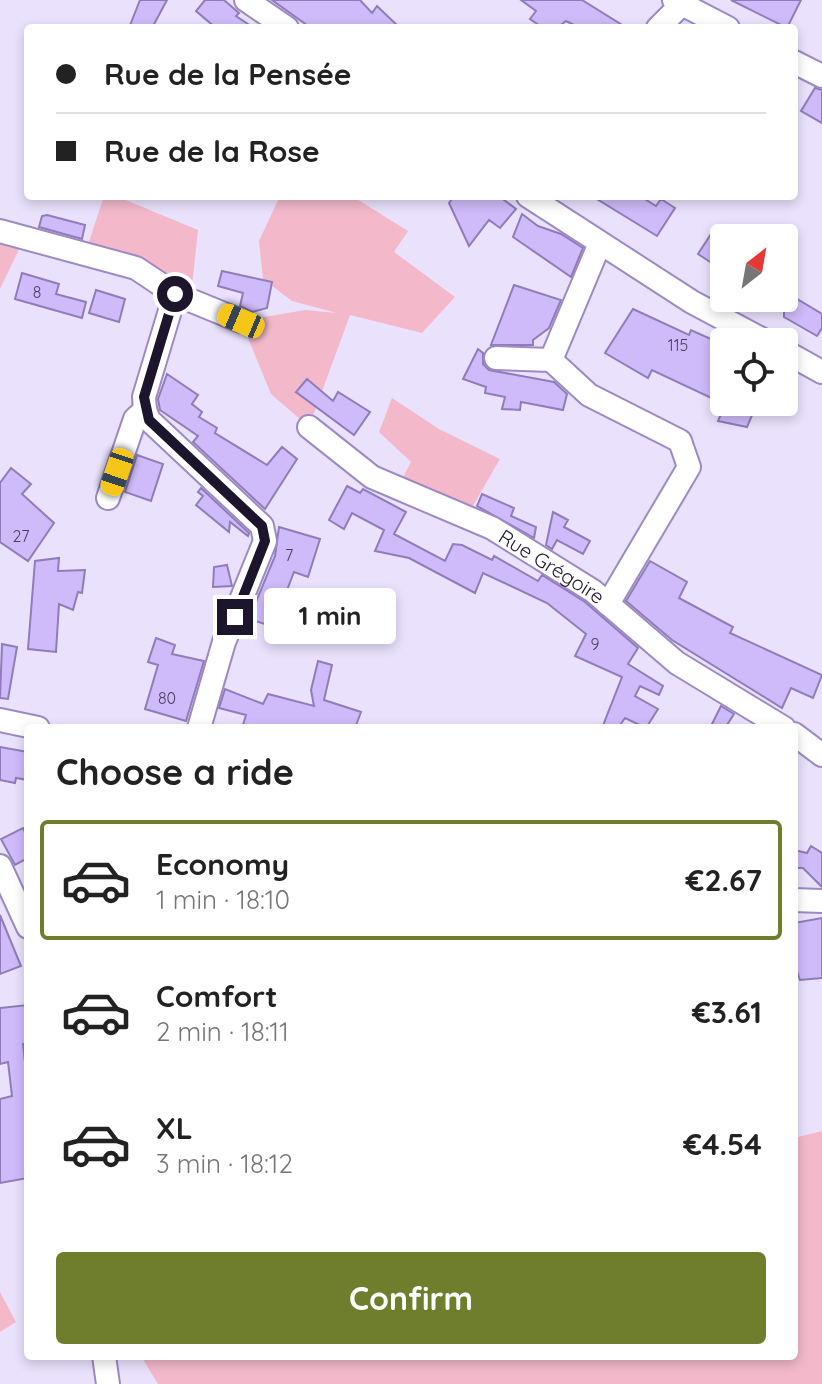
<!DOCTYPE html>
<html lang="en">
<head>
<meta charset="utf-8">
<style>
	:root { --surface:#fff; --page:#f2f2f2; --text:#222; --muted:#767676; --line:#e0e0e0; --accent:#6e7e2d }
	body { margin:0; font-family:Quicksand,sans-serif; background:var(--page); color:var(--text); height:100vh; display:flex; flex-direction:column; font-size:30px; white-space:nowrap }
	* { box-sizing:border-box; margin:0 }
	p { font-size:26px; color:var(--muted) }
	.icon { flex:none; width:44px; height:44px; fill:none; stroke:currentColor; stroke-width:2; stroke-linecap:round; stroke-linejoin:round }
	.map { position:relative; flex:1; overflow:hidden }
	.panel { position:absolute; left:24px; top:724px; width:774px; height:636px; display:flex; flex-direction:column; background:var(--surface); border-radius:8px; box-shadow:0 4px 12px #0003 }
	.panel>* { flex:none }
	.banner { position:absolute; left:24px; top:24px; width:774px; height:176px; border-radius:8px; box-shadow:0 4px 12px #0003; display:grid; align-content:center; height:176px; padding:0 32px; background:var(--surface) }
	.needle { width:52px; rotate:31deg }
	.tools { position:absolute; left:710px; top:224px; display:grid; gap:16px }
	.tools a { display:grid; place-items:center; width:88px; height:88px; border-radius:8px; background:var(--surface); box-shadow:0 4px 12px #0003; font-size:40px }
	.end { position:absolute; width:36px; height:36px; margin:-18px; border:10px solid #1d152c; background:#fff; box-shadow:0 0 0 4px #fff }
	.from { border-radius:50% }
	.bubble { position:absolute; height:56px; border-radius:8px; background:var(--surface); box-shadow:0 4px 12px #0003; font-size:26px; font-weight:800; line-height:56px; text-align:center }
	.car { position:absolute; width:24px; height:48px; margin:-24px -12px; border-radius:10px; box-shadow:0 0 6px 2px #0007; background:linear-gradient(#f5c518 24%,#345 0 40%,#f5c518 0 76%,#345 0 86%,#f5c518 0) }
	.banner b { display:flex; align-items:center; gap:28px; height:76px; font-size:30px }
	.banner b+b { border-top:2px solid var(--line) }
	.banner i { width:20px; height:20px; background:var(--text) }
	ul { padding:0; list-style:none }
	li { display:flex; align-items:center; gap:24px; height:120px; margin:0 16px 12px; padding:0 16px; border:4px solid transparent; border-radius:8px }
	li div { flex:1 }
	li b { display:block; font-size:30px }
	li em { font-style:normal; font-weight:800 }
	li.on { border-color:var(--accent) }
	li>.icon { width:72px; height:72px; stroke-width:1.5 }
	h2 { padding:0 32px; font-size:36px; line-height:96px }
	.primary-button { display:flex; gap:16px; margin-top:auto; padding:16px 32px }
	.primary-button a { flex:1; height:92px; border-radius:8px; background:var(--accent); color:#fff; font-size:32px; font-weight:800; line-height:92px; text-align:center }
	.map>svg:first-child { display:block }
	.green { fill:#f3b9ca }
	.building { fill:#cfbafa; stroke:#907cb8; stroke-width:2 }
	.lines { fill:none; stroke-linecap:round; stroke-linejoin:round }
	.minor-casing { stroke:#9d89c6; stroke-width:26 }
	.minor { stroke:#fff; stroke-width:22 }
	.route { stroke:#1d152c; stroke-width:10 }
	.labels { text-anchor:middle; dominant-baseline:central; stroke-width:8; stroke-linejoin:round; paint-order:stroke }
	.number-label { font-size:16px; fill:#4a3e60 }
	.street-label { font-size:20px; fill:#1d152c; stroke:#fff }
</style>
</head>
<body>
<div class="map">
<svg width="822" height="1384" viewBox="0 0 822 1384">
	<rect width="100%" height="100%" fill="#eae2fd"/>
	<path class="green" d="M104 196H116L198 230 192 286 175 294 85 254Z
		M280 196H352L408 231 394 252 455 297 422 333 350 315 309 427 271 394 241 321 305 310 337 313 292 301 263 279 259 241Z
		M0 230 25 237 0 289Z
		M392 398 439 429 500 459 470 511 401 481 411 462 379 432Z
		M822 1131V1384H158L141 1356H794V1138Z
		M0 1292 16 1322 0 1332Z"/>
	<path class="building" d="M140 0H167L152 28H129Z
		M205 0H224L239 13 236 16 254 28H216L196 11Z
		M272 0H360L372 13 377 6 400 28H311Z
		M521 0H582L627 28H580L566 21 557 28H543L530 19 536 11Z
		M731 0H801L787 28Z
		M815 88 822 90V123L801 111Z
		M454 196H499L516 209 500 228 489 220 469 246 449 203Z
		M592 196H640L656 206 661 199 675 208 657 236Z
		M522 214 538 226 561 234 583 248 571 277 513 237Z
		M47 215 85 225 82 239 39 227 42 216Z
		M711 234 724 243V271L698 254Z
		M222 271 272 282 267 308 252 312 240 306 243 293 218 286Z
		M22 273 59 284 56 294 86 302 82 318 15 299Z
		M514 285 561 300 549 328 533 340V345H491Z
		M96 290 125 299 119 322 89 313Z
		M784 291 822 314V328L817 336 784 317Z
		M633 309 689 335 691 330 724 345V404L652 370 648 378 605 353Z
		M478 349 483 353V364L489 370 554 382 567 394 563 410 521 402 520 410 502 409 505 397 485 393 486 387 463 379Z
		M167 374 198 395 192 404 202 412 199 417 217 428 215 433 267 465 282 447 297 459 265 509 193 442 198 436 160 410 158 399Z
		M307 379 333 401 338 392 370 412 354 435 296 392Z
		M725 405 753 413 747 427 718 421Z
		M137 455 163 464 151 501 125 492Z
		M11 468 31 484 22 494 54 523 28 561 0 542V483Z
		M347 486 360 493 363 489 406 512 394 534 445 561 453 544 462 545 492 560 494 556 538 581 542 575 585 602 638 648 628 664 663 686 659 695 640 686 635 696 658 709 646 728 625 718 618 728H602L622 677 575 656 586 634 547 603 483 573 475 593 409 558 375 551 384 530 352 513 344 529 329 520Z
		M201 488 249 533 248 536 230 522 229 532 196 505 203 496 198 492Z
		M482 494 514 508 511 516 536 527 534 538 477 506Z
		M553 512 568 520 564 527 590 541 583 554 557 540 552 549 546 545Z
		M279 527 320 539 308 577 294 572 284 598 288 601 274 634 265 624 249 619 275 556Z
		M59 558 58 571 85 570 82 593 78 592 73 610 59 604 56 652 28 649 35 561Z
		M650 561 687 582 679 598 733 627 730 633 822 675 813 698 791 688 782 708 672 640 626 601Z
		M227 565 232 586 213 587 214 567Z
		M156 638 175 645 172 654 204 661 186 721 145 709 158 665 148 662Z
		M2 644 17 647 8 699 0 698Z
		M318 661 332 665 324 700 361 712 355 728H242L246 715 219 708 225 689 263 704 268 694 314 706 311 690Z
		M721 706 734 714 725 728H710Z
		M0 747 28 752V780L16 778 15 783 0 780Z
		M23 828 28 839V858L15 865 1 839Z
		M811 846 822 853V887L803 868H795L794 850 807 853Z
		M0 915 21 966 0 974Z
		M822 918V978L800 980 794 963V923Z
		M28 1005V1043L23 1044 28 1089V1178L0 1183V1099L12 1096 8 1062 0 1064V1008Z"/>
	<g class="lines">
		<defs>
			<g id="minor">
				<path d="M246 0 287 28"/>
				<path d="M674 0 728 28"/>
				<path d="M658 28 682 4"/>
				<path d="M794 62 822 76"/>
				<path d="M528 196 692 302 767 342"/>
				<path d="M0 231 136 268 175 294 241 321"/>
				<path d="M600 243 551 360 589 395 680 441 689 467 608 604"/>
				<path d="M784 351 822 372"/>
				<path d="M496 358 551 360"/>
				<path d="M145 410 149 420 262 526 265 541 224 642 199 728"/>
				<path id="s1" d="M309 427 372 477 492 528 593 591 677 663 784 728"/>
				<path d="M108 498 135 419 145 410 144 397 175 294"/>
				<path d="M0 720 38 728"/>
				<path d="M794 734 822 755"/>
				<path d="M0 866 28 927"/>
				<path d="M794 900 822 901"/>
				<path d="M104 1356 108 1384"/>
			</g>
		</defs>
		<use href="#minor" class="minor-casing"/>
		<use href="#minor" class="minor"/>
	</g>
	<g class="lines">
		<path class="route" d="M175 294 144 397 149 420 262 526 265 541 235 617"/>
	</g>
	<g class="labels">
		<g class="number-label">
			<text x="37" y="292">8</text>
			<text x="678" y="345">115</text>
			<text x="21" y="536">27</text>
			<text x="289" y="555">7</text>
			<text x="595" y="644">9</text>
			<text x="167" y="698">80</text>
		</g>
		<g class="street-label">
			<text stroke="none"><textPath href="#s1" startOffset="282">Rue Grégoire</textPath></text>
		</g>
	</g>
</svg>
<div class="tools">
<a><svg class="needle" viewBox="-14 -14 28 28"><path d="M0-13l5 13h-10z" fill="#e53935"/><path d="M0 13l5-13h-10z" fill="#767676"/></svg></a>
<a><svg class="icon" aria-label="locate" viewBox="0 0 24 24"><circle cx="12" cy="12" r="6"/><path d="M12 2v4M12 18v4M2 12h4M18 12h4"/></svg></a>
</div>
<i class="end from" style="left:175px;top:294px"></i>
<i class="end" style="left:235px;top:617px"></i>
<div class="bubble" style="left:264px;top:588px;width:132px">1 min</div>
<i class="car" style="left:241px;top:321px;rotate:293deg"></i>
<i class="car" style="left:117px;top:472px;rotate:199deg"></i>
<div class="banner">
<b><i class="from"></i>Rue de la Pensée</b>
<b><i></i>Rue de la Rose</b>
</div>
<section class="panel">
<h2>Choose a ride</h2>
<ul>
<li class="on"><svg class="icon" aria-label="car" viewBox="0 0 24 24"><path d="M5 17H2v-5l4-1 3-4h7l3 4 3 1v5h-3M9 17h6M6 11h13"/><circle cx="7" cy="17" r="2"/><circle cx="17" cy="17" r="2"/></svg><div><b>Economy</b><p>1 min · 18:10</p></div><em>€2.67</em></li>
<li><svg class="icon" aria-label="car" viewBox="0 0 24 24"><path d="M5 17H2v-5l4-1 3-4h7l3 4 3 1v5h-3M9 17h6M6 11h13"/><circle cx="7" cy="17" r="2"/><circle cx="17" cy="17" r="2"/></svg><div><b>Comfort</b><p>2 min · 18:11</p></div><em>€3.61</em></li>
<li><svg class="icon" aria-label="car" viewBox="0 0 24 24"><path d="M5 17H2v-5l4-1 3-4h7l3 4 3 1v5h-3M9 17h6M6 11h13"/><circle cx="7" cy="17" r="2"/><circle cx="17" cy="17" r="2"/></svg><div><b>XL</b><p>3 min · 18:12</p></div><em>€4.54</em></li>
</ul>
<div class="primary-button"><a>Confirm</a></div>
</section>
</div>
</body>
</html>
